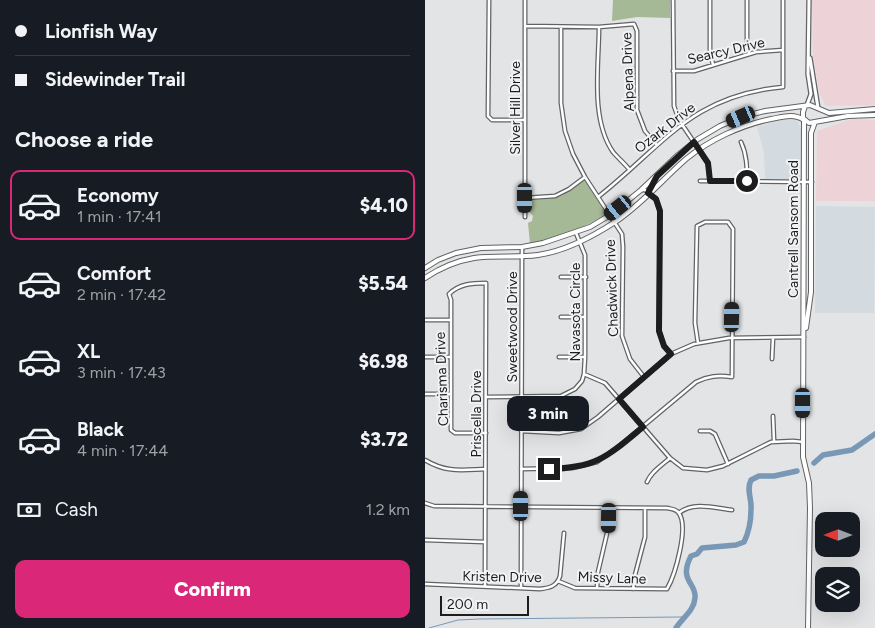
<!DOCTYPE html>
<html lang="en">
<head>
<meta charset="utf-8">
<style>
	:root { --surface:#171b24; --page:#20242c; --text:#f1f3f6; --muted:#9ea1a6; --line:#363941; --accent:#db2777 }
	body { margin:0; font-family:Figtree,sans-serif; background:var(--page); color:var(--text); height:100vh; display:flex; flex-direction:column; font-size:19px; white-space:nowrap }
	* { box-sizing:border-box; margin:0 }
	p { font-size:16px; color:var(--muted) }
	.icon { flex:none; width:28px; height:28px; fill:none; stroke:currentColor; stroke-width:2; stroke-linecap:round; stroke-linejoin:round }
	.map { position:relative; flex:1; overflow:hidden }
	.drawer { display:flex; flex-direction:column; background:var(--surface); width:425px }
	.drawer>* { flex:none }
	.guide { display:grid; align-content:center; height:110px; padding:0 15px; background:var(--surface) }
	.needle { width:32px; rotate:270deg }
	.fabs { position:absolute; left:390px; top:512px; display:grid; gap:10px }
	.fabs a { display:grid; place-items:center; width:45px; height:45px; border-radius:10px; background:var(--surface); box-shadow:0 5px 20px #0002; font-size:25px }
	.scale { position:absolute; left:15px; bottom:12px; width:89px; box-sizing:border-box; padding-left:5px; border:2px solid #1d1d1e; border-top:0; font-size:14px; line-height:18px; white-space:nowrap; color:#1d1d1e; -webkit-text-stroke:4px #f0f2f3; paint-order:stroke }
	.end { position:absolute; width:22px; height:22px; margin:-11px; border:6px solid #1d1d1e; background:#fff; box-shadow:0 0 0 2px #fff }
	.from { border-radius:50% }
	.bubble { position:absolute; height:35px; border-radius:10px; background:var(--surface); box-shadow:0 5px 20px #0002; font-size:16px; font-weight:800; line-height:35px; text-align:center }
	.car { position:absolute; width:15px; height:30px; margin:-15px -8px; border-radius:6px; box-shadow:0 0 4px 1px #0007; background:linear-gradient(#222 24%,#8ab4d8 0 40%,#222 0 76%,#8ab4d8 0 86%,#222 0) }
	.guide b { display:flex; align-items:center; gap:18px; height:48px; font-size:19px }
	.guide b+b { border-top:1px solid var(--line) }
	.guide i { width:12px; height:12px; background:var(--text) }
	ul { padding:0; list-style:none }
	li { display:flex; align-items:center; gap:15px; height:70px; margin:0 10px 8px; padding:0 5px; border:2px solid transparent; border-radius:10px }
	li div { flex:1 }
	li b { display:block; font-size:19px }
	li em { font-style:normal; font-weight:800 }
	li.selected { border-color:var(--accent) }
	li>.icon { width:45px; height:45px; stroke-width:1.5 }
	h2 { padding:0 15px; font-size:22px; line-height:60px }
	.pay { display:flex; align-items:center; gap:12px; height:55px; padding:0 15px; font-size:19px }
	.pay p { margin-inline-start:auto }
	.primary-button { display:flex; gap:10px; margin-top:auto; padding:10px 15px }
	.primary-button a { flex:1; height:58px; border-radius:10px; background:var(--accent); color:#fff; font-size:20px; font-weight:800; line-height:58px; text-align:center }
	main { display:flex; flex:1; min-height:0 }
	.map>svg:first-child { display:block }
	.built { fill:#d3dbe1 }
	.industrial { fill:#edd3d7 }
	.park { fill:#a5b996 }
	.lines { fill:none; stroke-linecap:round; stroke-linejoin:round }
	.stream { stroke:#7898b5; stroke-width:1 }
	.river { stroke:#7898b5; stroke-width:5.5 }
	.minor-casing { stroke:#626364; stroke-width:5 }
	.tertiary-casing { stroke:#626364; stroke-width:5.5 }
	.secondary-casing { stroke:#626364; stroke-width:6 }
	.minor { stroke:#fff; stroke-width:2.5 }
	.tertiary { stroke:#fff; stroke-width:3 }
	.secondary { stroke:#fff; stroke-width:4 }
	.route { stroke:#1d1d1e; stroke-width:6 }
	.labels { text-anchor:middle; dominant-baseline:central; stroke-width:4; stroke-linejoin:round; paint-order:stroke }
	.street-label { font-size:14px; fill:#1d1d1e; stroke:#f0f2f3 }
</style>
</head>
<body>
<main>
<section class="drawer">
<div class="guide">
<b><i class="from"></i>Lionfish Way</b>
<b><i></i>Sidewinder Trail</b>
</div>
<h2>Choose a ride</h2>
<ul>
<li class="selected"><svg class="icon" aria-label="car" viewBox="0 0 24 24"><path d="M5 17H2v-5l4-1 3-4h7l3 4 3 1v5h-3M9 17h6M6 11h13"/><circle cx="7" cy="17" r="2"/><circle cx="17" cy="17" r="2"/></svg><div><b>Economy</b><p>1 min · 17:41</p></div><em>$4.10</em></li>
<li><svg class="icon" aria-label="car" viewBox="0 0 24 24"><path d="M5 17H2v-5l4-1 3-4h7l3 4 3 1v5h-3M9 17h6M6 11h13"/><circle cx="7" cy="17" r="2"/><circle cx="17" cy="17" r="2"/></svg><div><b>Comfort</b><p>2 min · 17:42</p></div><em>$5.54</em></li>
<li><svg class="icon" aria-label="car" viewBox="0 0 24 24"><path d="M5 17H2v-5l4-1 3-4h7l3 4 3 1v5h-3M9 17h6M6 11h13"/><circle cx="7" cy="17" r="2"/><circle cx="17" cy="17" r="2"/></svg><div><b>XL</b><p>3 min · 17:43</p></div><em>$6.98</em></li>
<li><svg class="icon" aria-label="car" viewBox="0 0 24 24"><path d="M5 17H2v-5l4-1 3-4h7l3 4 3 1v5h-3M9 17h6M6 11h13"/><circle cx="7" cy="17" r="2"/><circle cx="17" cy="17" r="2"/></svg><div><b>Black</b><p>4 min · 17:44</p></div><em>$3.72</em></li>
</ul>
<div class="pay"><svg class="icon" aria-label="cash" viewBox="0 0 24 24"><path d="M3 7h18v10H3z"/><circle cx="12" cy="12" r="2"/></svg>Cash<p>1.2 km</p></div>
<div class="primary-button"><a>Confirm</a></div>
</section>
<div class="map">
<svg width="450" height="628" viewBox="0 0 450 628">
	<rect width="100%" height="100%" fill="#e3e4e5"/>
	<path class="built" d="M369 119 373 121 376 130V179H340L339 153 332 127 357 120Z
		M391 206 450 207 449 313H390Z"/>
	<path class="industrial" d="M387 0H450V105L401 106 395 95 388 58Z
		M427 119 450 120V201H391L392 131Z"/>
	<path class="park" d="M188 0H245V18L212 17 187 21Z
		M159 180 181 214C157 229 133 238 105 244L103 223 107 221 108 216 103 210 102 200 122 199 136 196Z"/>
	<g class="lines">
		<path class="stream" d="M4 628 33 620 54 619 258 617"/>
		<path class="river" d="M389 463 398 455 427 450 450 434
			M251 628C257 618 269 611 270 598 272 583 253 581 266 556L272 554 277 548 311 545 319 542C324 532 326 520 326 509 327 499 321 490 326 480L334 476H349L372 471"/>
		<defs>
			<path id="minor" d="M64 0 63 116 67 120H99
				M100 0V217
				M248 0 249 106 254 120 283 163 285 181
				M285 0V51L288 65
				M322 0V41L324 54
				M100 26 174 27 209 24 212 31V110L220 131 231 144
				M136 27V103L140 131 148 154 160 177 197 234 198 247 197 336 205 359 219 377
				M174 27C174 65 165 119 188 152 193 158 199 163 204 169
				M248 71H269L331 52 358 50
				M316 142C322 155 322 167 322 181
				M275 181 387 182
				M216 190H220L231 199 235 211 234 331 239 346 246 354
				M223 193 230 179
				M173 197C238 146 266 95 358 87V0
				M100 198 130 196 144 189 160 177
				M136 277H161
				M136 317H160
				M0 320H25
				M0 357H25
				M134 357H160
				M347 359 348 338
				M159 374 180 383 245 458 258 468 282 470 298 466 346 442 368 441 378 442
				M0 394H26
				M62 397 136 396 150 389 157 381 159 374 160 357V255L151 233
				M348 416 349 441
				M96 431 134 433 156 429 173 417 246 354 269 344 304 338 379 337
				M275 431H285L290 434 303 464
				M0 460C22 473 36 470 60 469
				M96 469 147 468 172 462 198 443 271 382C283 376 293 375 307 377L308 229 303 222H280L272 226 270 323 273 343
				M222 482C226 472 237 465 245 458
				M0 503 9 506 242 508C246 509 250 509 253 512 265 525 250 575 242 589L150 588 133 581
				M254 513C268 501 290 508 307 510
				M0 540 60 542
				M0 584 115 589C125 588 132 586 135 576L139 533
				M60 586 61 283C47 283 34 284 24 294L26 300V430L30 433H61
				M96 588 97 247
				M172 588 173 572 183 529 184 507
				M208 589 210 575 220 537V508"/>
			<path id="tertiary" d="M385 58 393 108
				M382 105 386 94 383 74 384 0"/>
			<path id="secondary" d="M380 106 378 112V118L384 123 423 116 450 115
				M379 120 378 457 384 483 385 508 383 628
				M0 268 13 260 31 253 56 248 97 247 118 243 165 227 185 215 216 190 253 155 273 139 295 126 316 117 340 111 385 105 404 113 450 109
				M0 278C15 268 31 261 49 258 70 255 92 258 113 255 140 251 167 237 190 222 216 205 237 180 261 159 284 140 316 125 346 119 358 117 368 113 379 120
				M381 328 386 292V133L390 122"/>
		</defs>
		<use href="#minor" class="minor-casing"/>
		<use href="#tertiary" class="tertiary-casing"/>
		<use href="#secondary" class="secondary-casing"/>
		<use href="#minor" class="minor"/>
		<use href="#tertiary" class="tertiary"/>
		<use href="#secondary" class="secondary"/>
	</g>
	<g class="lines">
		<path class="route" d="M124 469C172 468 183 456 218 427L194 399 246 354 239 346 234 331 235 211 231 199 223 193 232 176 269 142 283 163 285 181H322"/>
	</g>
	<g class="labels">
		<g class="street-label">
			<text transform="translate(301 51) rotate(-13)">Searcy Drive</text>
			<text transform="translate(203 72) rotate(-92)">Alpena Drive</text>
			<text transform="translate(90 108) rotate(-90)">Silver Hill Drive</text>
			<text transform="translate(240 128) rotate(-38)">Ozark Drive</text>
			<text transform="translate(368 229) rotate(-90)">Cantrell Sansom Road</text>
			<text transform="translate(187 288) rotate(-92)">Chadwick Drive</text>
			<text transform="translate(150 312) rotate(-90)">Navasota Circle</text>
			<text transform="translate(87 327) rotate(-90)">Sweetwood Drive</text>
			<text transform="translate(17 379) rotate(-92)">Charisma Drive</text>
			<text transform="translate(51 414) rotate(-90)">Priscella Drive</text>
			<text transform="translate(77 577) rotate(1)">Kristen Drive</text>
			<text transform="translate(187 578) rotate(2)">Missy Lane</text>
		</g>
	</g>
</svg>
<div class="fabs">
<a><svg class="needle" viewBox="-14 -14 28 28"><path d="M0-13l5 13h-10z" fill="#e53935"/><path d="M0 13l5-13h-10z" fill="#9ea1a6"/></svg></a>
<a><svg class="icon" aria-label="layers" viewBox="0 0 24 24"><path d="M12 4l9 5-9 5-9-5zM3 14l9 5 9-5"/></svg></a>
</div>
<div class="scale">200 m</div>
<i class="end from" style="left:322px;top:181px"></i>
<i class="end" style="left:124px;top:469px"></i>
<div class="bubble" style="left:82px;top:396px;width:82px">3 min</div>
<i class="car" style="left:316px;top:117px;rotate:247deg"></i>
<i class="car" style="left:100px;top:198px;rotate:180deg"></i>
<i class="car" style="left:193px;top:208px;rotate:231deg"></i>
<i class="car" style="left:307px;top:317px;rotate:1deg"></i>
<i class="car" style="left:378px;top:403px;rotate:180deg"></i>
<i class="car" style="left:96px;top:506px;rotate:0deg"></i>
<i class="car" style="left:184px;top:518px;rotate:181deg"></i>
</div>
</main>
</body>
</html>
